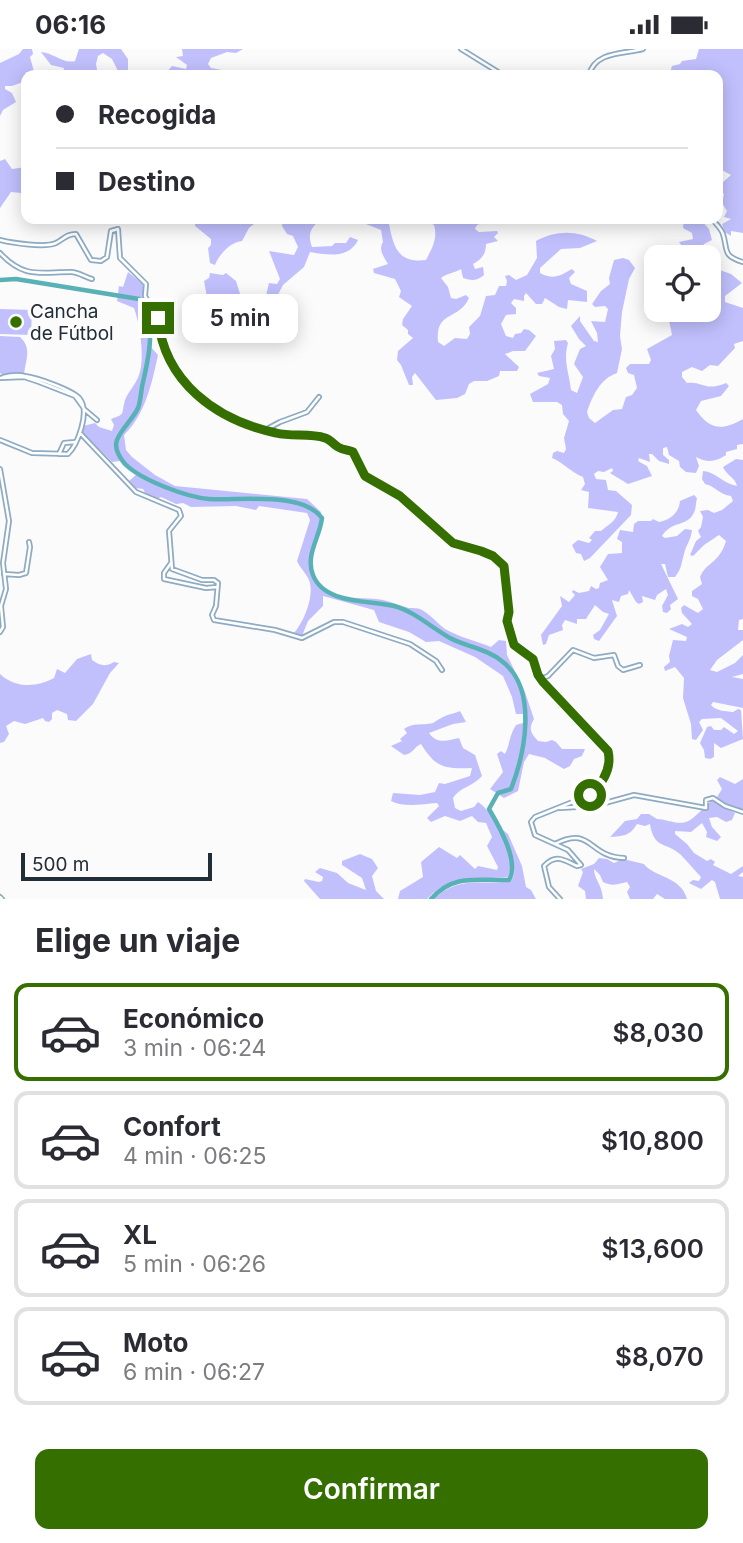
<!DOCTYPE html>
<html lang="es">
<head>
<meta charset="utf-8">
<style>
	:root { --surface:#fff; --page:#f7f7f7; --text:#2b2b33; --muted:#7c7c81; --line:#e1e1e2; --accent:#346f00 }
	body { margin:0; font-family:Inter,sans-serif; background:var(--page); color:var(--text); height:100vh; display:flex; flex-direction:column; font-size:26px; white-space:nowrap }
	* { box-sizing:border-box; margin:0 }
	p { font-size:23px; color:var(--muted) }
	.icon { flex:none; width:38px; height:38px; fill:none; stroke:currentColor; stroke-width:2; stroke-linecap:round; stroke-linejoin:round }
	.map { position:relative; height:850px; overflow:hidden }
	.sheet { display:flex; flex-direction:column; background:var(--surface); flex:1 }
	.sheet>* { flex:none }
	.banner { position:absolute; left:21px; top:21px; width:702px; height:154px; border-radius:14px; box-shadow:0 4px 18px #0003; display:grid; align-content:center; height:154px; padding:0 35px; background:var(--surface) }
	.buttons { position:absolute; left:644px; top:196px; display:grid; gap:14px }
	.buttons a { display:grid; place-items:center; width:77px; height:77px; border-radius:14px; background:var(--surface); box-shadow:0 4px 18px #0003; font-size:35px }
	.scale { position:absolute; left:21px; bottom:18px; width:191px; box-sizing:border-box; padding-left:7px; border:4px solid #222e37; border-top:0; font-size:19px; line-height:24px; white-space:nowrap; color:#222e37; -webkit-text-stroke:5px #fbfbfb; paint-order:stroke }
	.end { position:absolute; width:32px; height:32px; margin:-16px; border:9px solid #346f00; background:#fff; box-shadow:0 0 0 4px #fff }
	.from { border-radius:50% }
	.bubble { position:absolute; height:49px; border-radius:14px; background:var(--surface); box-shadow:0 4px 18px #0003; font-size:23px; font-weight:600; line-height:49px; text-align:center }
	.banner b { display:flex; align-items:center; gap:24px; height:66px; font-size:26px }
	.banner b+b { border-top:2px solid var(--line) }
	.banner i { width:18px; height:18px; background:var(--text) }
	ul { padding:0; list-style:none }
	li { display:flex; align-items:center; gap:21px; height:98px; margin:0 14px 10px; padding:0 21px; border:4px solid var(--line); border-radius:14px }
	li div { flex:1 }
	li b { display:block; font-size:26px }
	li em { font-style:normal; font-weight:600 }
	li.selected { border-color:var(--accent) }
	li>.icon { width:63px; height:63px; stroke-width:1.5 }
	h2 { padding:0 35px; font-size:32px; line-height:84px }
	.cta { display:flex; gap:14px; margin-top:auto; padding:14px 35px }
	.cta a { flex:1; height:80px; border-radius:14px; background:var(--accent); color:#fff; font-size:28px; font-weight:600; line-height:80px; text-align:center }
	.status { display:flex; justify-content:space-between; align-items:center; height:49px; padding:0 35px; background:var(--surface); direction:ltr }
	.status svg { height:19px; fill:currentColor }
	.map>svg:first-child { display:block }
	.green { fill:#c1c0fd }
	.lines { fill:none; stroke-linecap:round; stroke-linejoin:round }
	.river { stroke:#58b1b5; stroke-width:4.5 }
	.minor-casing { stroke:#8eabc2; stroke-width:6 }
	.minor { stroke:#fff; stroke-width:2.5 }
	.route { stroke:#346f00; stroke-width:9 }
	.poi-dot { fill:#346f00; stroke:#fbfbfb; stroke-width:2.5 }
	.labels { text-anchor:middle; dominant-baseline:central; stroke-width:7; stroke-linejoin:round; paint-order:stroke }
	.poi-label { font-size:19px; fill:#222e37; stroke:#fbfbfb; text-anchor:start }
</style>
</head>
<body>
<div class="status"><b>06:16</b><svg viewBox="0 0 49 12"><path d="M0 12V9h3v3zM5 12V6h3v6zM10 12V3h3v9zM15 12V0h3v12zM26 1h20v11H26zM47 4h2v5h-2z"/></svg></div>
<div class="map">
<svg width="743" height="850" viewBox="0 0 743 850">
	<rect width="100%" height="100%" fill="#fbfbfb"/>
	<path class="green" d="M23 0H32L33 5 30 8 35 26 26 23 23 33 12 37H5V40L12 44 16 53 3 61 0 67V14L19 5Z
		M79 0H121L128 10V22L120 26 112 10 103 4 98 7 96 15 98 26H58L63 25 64 19 51 16 41 3C54 4 63 15 75 12Z
		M182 0H243L236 4 227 3 211 9 208 15 211 19 227 22C209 29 186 26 167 26L166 24 172 17 186 20 187 16 176 8 183 7Z
		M699 0H743V184L731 182V187L725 183 722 175 731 170 724 168 727 162 722 154 724 145 720 141 723 133 731 126 718 119V114L722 110 718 98V26H669L672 17 680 15 682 12 696 10Z
		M5 110 12 120 26 118V140L21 144 11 143 0 159V112Z
		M195 170H260L249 179 242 192C231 193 219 205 215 216L210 214 208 199 211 196V190L195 177Z
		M283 170H321C311 179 307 184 312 198L332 197 335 194H346L350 188 358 191C349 210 327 206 310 203L304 218 283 236 273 255 263 259 269 234 277 235 280 230 269 202 294 206 298 198 293 187 287 185 282 177Z
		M364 170H388C393 194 395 215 426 211 432 199 438 189 434 176L424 170H494L477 176 475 180 479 183 497 182 498 184 494 188 498 192 486 195C486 205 482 210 473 215L475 220 483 218 484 226C477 232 472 232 463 229L461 220C454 224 448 224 441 229L448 238 451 249 456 250 466 246 469 249C459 272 435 261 438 293L444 297 455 289 467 290 470 285 469 278 480 267 486 247 495 246 499 237H506L507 232 505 227 509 226 516 231 527 226 537 209 536 192C556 181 577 181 597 192L580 199 561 200 540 219V224C553 231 560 227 572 220L575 223 569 229 571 235 587 242V253L568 251 567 260 559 258 545 249 542 255H536L526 244 524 247V252L514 250 511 254 516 259V265L506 266 501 275 506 287 513 289 515 285 521 284 524 280 529 281 536 287 525 302H513L505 305 519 318 517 322H500L499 327 487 332H474L469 335 465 345 457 349 436 351 415 324 412 328 413 336H409L401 316 397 311 398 302 413 289 408 285V281L402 276 403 270 412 257 399 248 401 242 395 230 374 224 373 220 388 215C384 208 378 201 383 193L381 181 361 173Z
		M684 170 701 171 709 180 712 191 704 195 697 208 688 205 679 193 693 190 692 184 683 179Z
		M623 209 629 211 635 219 629 230 622 263 620 287 622 300 617 324C600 330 593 346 587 363L589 369 595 374 613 361 622 360 626 348 632 346 637 339 634 326 628 324 626 319 630 315H649L651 311 647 300 672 286 668 266H678L688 272 692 270 691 264 697 265 709 261V237L713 238 717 234 714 219 731 225 742 234 725 247V253L743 259V292L734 295 735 299 718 317 710 316 702 322 692 318 682 323V328L687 334C703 332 705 343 726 334L729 337 721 347 701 352 696 361C710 381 722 382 743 370V395L737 396V400L726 403V406C716 413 707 414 696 408L699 417 696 424 686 423 680 418 679 412 669 406 667 398 663 399V406L669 411V415L659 412 652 405H649L650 413 639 409 638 412 647 417 652 427 628 435 610 424 613 422 612 419 604 423 598 422 594 425 596 430 606 431 608 441 616 442 632 456 631 466 590 509 584 512 581 505 576 504 572 496 578 491 589 494 592 491 589 489 595 482H601C608 476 616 472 618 463L588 459 589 443 581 441 585 435 583 428C572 424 564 414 552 409L553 404 557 402 564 404 566 400 564 389 569 372 563 365 562 356 557 353H533L530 345 548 335 550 329 539 327 537 324 554 320 551 307 555 300 554 292 566 291 568 294C563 312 569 323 571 341L577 344 583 328 574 315 580 300 586 297 579 290 571 277 580 267V272L594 292 598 293 597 284 591 272 605 273 608 260 605 257 595 258 592 255 601 242 610 235 609 229 614 211Z
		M128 223 144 236V252L153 263 159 285H150L149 296 158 306C152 334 145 366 124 386L126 401 132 408 155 426 175 437 307 450 321 463C322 486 304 502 312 526 323 556 359 546 383 551 392 553 401 557 409 559 411 559 418 559 420 560 429 564 437 574 445 580 459 588 476 592 491 598L499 591 506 592 507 606 525 643 534 670C528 680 531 684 538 692L546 693 552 691 556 693 562 700H585L582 707 574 710 570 717 564 720 545 709 529 705 524 713 518 742 504 749 490 740 503 723 497 705 501 702 505 705C510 695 509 687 516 676L523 674V665H516L512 648 503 627 475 608 439 592 426 593 409 583 379 573 374 561 323 547V557L308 572 302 587 294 584C304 573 315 546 309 531 306 524 300 519 297 512L310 471 307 464 259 457 256 461 236 457 191 458 183 454 176 455 161 448 157 450 147 447 143 440 136 439 129 432 137 425 120 412 112 413 83 384V377L95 374 99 378 112 382 114 376 111 370C126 365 121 365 125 351 128 343 136 335 139 326 145 310 140 275 134 259L117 252 119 237 123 238Z
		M210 224 223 226 226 224 236 232 241 248 237 256 215 247 207 248 204 232 209 229Z
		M0 260 32 261 31 286 0 285Z
		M0 287 20 288C32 299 26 310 24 325L3 326 0 324Z
		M736 410 743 411V570L739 571 738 581H743V591L717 611 710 621 717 623 735 614 743 606V625L732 628 743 630V659L713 653 711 656C716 662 725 662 733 663L738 660 741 661 743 690 721 699 714 694V708L710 710 705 709 704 701 700 694 707 678 711 677 714 681H721L724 678 734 685 738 682 721 669 702 670 699 673 703 681 696 691 692 690 691 675 683 649 684 629 675 618 665 622 664 618 670 613 669 607 673 591 686 592 687 588 669 580 682 575 688 578 692 575 682 564 681 559 684 556 698 564 703 560 698 550 692 547V542L702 535 700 528C707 512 719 515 726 492L719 486 704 496 693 507 690 506 696 492 701 488 698 482 701 478 703 468 700 462 708 461 714 464 722 461 733 452 731 447C720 446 715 437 705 435L702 430 703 422C716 423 724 435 737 437 735 428 726 426 723 418Z
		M694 446 697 449C696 453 696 457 695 461 689 479 673 470 662 487L665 489 677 487 685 480 692 481C691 491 686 496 684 505 681 515 682 519 675 528H668L665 515H661L678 550 670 556 671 560 667 564 663 563 662 557 668 546 666 540 657 546 655 551 642 547 643 553 639 555 636 553 629 541 628 545 621 547 619 553 612 551 617 567 599 592 594 590 593 586 600 581 609 565 603 563 595 556 586 570H577V575L565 571 562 576 563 581 549 586 546 595 543 596 541 586 562 557 560 547 569 553 575 546 572 543 573 541 579 544 589 542 591 537 596 540 599 539 600 534 608 531 600 518 608 505 622 504V493L617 490 620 481 633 483 634 475 638 472H651L653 470 659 473C670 471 679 464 680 452Z
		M91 605 92 611C101 617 105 618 114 613L119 614 110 624 93 655 76 672 68 671 67 665 57 661 52 664V670L49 673 45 672 43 669 25 675 14 672 6 677 9 685 4 693 0 694V625C15 639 36 639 54 629L57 620 65 624 77 610Z
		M460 662 466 673 453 675 429 684C437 696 449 691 459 689L463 699 475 706 482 727C474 737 460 738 453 749L455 759 461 762 474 758 478 753C493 762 511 800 511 818 511 820 509 826 508 828 477 831 450 824 427 850H398L400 842 423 828 421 813 439 798 457 809 460 806 475 820 478 817 497 821 498 818 487 797 492 788 486 774 478 773 472 767 460 772 445 767 431 773 427 769 439 757 437 754C422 755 405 759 391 752L393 744 420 746 435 743 439 734 445 735 470 727 472 719C444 720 436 719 421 695 414 698 413 705 404 706L391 697 402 692 400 690 407 684 404 680C414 673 421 677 433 674 436 672 439 670 443 668 448 665 454 665 460 662Z
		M720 728 735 735 743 730V760L726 756 717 748 722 740 717 731Z
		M712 752 735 764 732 771 726 773 717 768 709 769 712 778 721 788 717 792 706 788 707 783 702 774 691 783 675 782V785L687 795 694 804 707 812 711 810 715 813 713 816 731 825 743 817V823L738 827 743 828V850H720L715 833 712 831 701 840 689 834 693 831 699 832 701 828C694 821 688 813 681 806 666 792 654 801 650 775L645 777 637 775C630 787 623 787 610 788L625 772 637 770 641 765H649L657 770C666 770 676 776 686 773 695 770 704 757 712 752Z
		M503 781 508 785 522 817 526 838 531 841 536 850H433C461 826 479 837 511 832 521 819 505 794 503 781Z
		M360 805 372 810 378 819 372 827 376 842 384 850H320L304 832 305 830 319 833 322 832 323 828 315 823 320 819 337 824 348 834 366 841 362 829 342 816V812Z
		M599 809 607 810 614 814 623 810 644 815C653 828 681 827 687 850H665L657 845 653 850H630L627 843 630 838 627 833C617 835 613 838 603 833L600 826 594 820C594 830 602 835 603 850H586L585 842 578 837 583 823 581 820 594 815Z"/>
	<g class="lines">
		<path class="river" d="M0 231 16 230 139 250C156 277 150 303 143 333 141 341 141 351 138 359 133 370 121 380 117 391 114 399 120 409 125 415 141 431 186 448 209 450 239 452 302 442 322 469 320 488 305 506 313 526 324 555 368 551 394 557 414 562 432 579 450 589 467 598 488 600 503 613 538 641 525 704 511 740L498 744 489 760C499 777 520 813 509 831 478 832 454 824 431 850"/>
		<defs>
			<path id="minor" d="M461 0 503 26
				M589 26C595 2 624 5 643 0
				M712 170C715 174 721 179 723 185 728 201 722 207 743 213
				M0 191C12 194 45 199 56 194 64 190 66 185 76 185L91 211 101 212 107 208 111 182 118 180 120 209 146 235 145 247 158 269 168 309 186 336 208 356 228 368 265 381 287 386 323 388 343 400 353 403 365 427 400 447 453 494 493 507 504 517 509 563 507 572 512 592 518 600 533 610 538 626 543 633 582 676 605 697 609 712 601 735 590 746 535 768 531 773 535 786 568 801 581 816 577 817C564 811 556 804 544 817L549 838 560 850
				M0 204C24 230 40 223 71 223 78 223 85 228 92 230
				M0 329 24 328 39 333 75 347 83 358
				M84 360 97 371
				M265 381 280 373 307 363 319 348
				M81 385 136 443 179 461 181 467 169 482 172 520 202 531H214L218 534 216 557 212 566 214 571 275 581 302 589 334 573H343L410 595 436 612 442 621
				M0 391 32 404 68 405C78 395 90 363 80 350 75 342 36 328 25 327 18 325 10 326 3 328
				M59 405 64 394 75 393
				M0 420 9 472 3 514 6 540 1 557 3 578 0 583
				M171 514 164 524V530L206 539 217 538
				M4 525 19 526 26 524 30 498 29 493
				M541 630 548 627 573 601 594 609 614 606 618 617 623 621 640 616
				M560 759 594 757 634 746 706 759V751L713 749 725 757 743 763
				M555 795C592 776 588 808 624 809
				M0 848 2 850"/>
		</defs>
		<use href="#minor" class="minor-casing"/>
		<use href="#minor" class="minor"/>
	</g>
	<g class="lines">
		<path class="route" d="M158 269C164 333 216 371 276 384 292 388 310 384 325 389 330 390 333 395 338 398 343 401 348 401 353 403L365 427 400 447 453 494 481 502 493 507 504 517 509 563 507 572 514 596 533 610 538 626 543 633 608 702C612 719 603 734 590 746"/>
	</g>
	<circle class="poi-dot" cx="16" cy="273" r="7"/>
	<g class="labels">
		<g class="poi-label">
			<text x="30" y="262">Cancha<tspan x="30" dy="22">de Fútbol</tspan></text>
		</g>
	</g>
</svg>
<div class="buttons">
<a><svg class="icon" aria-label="locate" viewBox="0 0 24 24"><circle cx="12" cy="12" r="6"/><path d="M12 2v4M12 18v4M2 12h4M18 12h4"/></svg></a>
</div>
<div class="scale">500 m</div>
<i class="end from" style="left:590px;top:746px"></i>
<i class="end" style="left:158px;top:269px"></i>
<div class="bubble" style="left:182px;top:245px;width:116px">5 min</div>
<div class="banner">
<b><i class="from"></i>Recogida</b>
<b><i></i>Destino</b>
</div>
</div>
<section class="sheet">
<h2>Elige un viaje</h2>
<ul>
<li class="selected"><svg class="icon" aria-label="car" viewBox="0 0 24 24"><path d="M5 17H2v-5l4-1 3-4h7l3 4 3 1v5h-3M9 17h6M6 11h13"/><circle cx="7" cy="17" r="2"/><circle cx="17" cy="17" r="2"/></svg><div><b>Económico</b><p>3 min · 06:24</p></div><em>$8,030</em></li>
<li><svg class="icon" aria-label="car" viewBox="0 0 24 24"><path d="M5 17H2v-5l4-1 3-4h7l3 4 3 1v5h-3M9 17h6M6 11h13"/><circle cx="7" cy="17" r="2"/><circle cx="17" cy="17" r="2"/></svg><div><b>Confort</b><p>4 min · 06:25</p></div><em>$10,800</em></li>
<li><svg class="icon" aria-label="car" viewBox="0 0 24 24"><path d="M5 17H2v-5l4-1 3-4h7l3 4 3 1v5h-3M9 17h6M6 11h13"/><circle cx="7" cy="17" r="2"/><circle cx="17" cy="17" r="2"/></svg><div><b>XL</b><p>5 min · 06:26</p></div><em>$13,600</em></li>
<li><svg class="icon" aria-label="car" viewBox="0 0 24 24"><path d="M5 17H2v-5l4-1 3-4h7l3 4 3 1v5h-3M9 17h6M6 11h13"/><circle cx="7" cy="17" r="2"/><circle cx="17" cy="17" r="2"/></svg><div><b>Moto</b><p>6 min · 06:27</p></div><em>$8,070</em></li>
</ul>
<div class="cta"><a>Confirmar</a></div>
</section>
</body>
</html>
